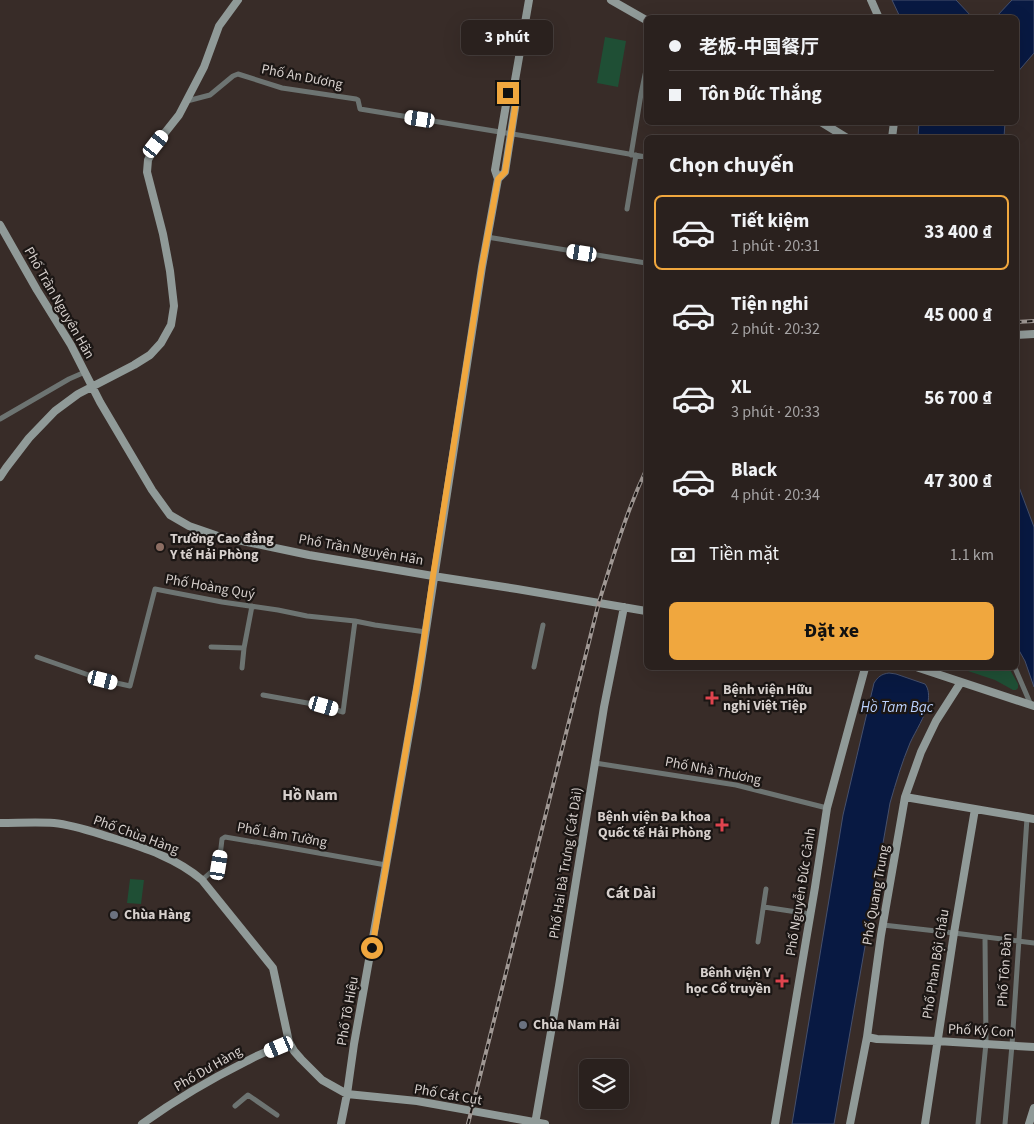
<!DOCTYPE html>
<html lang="vi">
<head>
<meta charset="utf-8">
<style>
	:root { --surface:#2a211e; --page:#362e2b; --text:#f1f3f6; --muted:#a5a3a4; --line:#463e3c; --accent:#f0a73e }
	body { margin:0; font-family:"Source Sans 3","Noto Sans SC",sans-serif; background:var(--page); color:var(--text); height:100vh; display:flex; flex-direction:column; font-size:19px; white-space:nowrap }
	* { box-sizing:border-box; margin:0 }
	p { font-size:16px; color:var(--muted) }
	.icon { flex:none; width:28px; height:28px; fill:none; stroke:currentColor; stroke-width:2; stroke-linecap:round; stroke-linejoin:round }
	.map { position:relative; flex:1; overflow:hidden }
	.sheet { position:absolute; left:644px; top:135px; width:375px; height:535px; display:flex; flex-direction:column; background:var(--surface); border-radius:8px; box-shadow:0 5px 20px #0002,0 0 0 1px var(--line) }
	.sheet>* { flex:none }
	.guide { position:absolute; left:644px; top:15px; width:375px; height:110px; border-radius:8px; box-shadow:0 5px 20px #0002,0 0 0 1px var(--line); display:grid; align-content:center; height:110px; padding:0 25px; background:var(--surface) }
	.tools { position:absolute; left:579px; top:1059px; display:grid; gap:10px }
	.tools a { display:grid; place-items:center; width:50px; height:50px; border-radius:8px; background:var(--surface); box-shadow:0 5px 20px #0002,0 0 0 1px var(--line); font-size:25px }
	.end { position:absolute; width:22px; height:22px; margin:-11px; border:6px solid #f0a73e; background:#111; box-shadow:0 0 0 2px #111 }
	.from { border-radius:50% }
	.bubble { position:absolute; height:35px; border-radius:8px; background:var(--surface); box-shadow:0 5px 20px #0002,0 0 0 1px var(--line); font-size:16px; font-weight:700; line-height:35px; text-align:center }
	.car { position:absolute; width:15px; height:30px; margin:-15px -8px; border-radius:6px; box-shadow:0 0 4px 1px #0007; background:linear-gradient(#fff 24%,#345 0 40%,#fff 0 76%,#345 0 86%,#fff 0) }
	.guide b { display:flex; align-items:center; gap:18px; height:48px; font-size:19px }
	.guide b+b { border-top:1px solid var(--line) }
	.guide i { width:12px; height:12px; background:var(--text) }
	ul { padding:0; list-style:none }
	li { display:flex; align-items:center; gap:15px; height:75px; margin:0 10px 8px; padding:0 15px; border:2px solid transparent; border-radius:8px }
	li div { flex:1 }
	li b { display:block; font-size:19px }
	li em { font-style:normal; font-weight:700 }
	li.active { border-color:var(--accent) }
	li>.icon { width:45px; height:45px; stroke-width:1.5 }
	h2 { padding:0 25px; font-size:22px; line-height:60px }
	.pay { display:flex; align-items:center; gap:12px; height:55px; padding:0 25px; font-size:19px }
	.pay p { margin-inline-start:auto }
	.button { display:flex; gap:10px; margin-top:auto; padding:10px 25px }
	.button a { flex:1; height:58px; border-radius:8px; background:var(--accent); color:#111; font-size:20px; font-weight:700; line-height:58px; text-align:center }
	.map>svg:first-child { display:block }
	.green { fill:#1f4f35 }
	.water { fill:#081942; stroke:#46506c }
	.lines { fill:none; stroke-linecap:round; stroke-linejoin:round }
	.street { stroke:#6d7472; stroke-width:5 }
	.secondary { stroke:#909a98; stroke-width:8 }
	.rail-casing { stroke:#a09894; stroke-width:4 }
	.rail { stroke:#1b1614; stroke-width:2; stroke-dasharray:5.5; stroke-linecap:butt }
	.route { stroke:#f0a73e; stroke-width:6 }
	.education-dot { fill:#8d6e63; stroke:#1b1614; stroke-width:2 }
	.health-dot { fill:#e0444e; stroke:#1b1614; stroke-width:2 }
	.worship-dot { fill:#6b7280; stroke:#1b1614; stroke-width:2 }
	.labels { text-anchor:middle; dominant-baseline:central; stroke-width:4.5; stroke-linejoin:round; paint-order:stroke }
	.street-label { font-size:14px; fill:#d7d0cd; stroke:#1b1614 }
	.poi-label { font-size:14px; font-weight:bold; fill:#d7d0cd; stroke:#1b1614; text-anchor:start }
	.water-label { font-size:15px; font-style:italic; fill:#bbd1fd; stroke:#1b1614 }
	.quarter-label { font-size:16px; font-weight:bold; fill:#d7d0cd; stroke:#1b1614 }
</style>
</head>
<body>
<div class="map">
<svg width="1034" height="1124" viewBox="0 0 1034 1124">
	<rect width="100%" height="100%" fill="#382c28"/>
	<path class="green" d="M605 37 626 41 618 87 597 83Z
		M959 668H1009L1018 684V688L1016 690H1013L995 680Z
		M130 879 144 880 141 904 127 903Z"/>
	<path class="water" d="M892 0H956L972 17H900Z
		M1012 0H1034V53L1016 74V18L996 17Z
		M919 123H1005L1004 137H918Z
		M1016 479 1034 527V687L1025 661 1016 645Z
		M889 673 896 674 925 684C929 689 929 696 928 703 925 717 916 730 910 743 902 762 896 782 890 803L834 1124H792L843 815 874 683C878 677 881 674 889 673Z"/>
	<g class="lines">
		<path class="street" d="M187 101 210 95 233 76 238 74 282 88 356 99 358 100 360 109 549 140 646 157
			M631 155 641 94 646 70
			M627 209 636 155
			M487 237 646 263
			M0 419 69 379 85 372
			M211 647 244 648
			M37 657 103 680 130 686 155 589 222 602 278 610 307 616 355 621 375 625 426 632
			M534 667 543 625
			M242 668 244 648 252 606
			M1015 668 1031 705
			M263 695 324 706 343 712 355 621
			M595 763 736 785 827 808
			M202 880 219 865 222 839 225 837 279 846 386 865
			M764 907 810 914
			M883 925 954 933 1034 943
			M758 942 766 889
			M235 1106 248 1095 277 1115
			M978 1124 986 1043 985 938
			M1005 1124 1012 1045 1027 818"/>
		<path class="secondary" d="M611 0 646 20
			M871 0 879 18
			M821 122 847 138
			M892 138 894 122
			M498 179 505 172 517 95 514 86
			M0 225 37 290 71 345 100 402 152 490 170 515 189 526 218 536 309 555 433 576 517 589 646 611
			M1016 335 1034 334
			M0 477 6 468 29 438 55 411 78 394 134 365 150 355 161 343 171 325 174 306 170 271 163 234 147 172 148 160 156 144 179 115 204 67 219 26 238 0
			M919 668 1034 706
			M905 797 1034 819
			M0 823C18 823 36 822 54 823 74 825 93 832 113 838 145 848 176 858 202 880L273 968 289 1042 294 1051 301 1059 322 1080 347 1094 417 1101 545 1124
			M867 1037 877 1039 937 1041 1034 1047
			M142 1124C175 1100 211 1079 247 1061 261 1053 276 1048 289 1042
			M341 1124 347 1094 354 1044 389 848 417 688 482 267 498 179 495 170 508 93 514 86 529 0
			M535 1124 559 986 604 707 624 607
			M775 1124 815 887 827 808 865 668
			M850 1124 867 1037 881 935 905 797 921 752 936 721 961 682
			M925 1124 954 933 975 809
			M1029 1124 1034 1108"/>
		<defs>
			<path id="rail" d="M1016 322 1034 321
				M468 1124 599 602C613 557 626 513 646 470"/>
		</defs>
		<use href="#rail" class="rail-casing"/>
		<use href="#rail" class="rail"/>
	</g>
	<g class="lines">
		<path class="route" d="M372 948 421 661 433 576 482 266 498 179 505 172 517 95 514 86 508 93"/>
	</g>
	<circle class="education-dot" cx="160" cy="547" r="5"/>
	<g class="health-dot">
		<path d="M709.5 690.5h5v5h5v5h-5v5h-5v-5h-5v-5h5z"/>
		<path d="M719.5 817.5h5v5h5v5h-5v5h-5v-5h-5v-5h5z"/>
		<path d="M779.5 973.5h5v5h5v5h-5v5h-5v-5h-5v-5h5z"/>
	</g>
	<g class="worship-dot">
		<circle cx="114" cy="915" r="5"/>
		<circle cx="523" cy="1025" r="5"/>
	</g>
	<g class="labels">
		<g class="street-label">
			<text transform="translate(302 77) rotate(11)">Phố An Dương</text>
			<text transform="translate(59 303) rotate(60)">Phố Trần Nguyên Hãn</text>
			<text transform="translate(361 550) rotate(10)">Phố Trần Nguyên Hãn</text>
			<text transform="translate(210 587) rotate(10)">Phố Hoàng Quý</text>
			<text transform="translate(713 771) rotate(11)">Phố Nhà Thương</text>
			<text transform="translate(136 835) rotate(20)">Phố Chùa Hàng</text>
			<text transform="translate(282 835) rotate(10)">Phố Lâm Tường</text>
			<text transform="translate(566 863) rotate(-81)">Phố Hai Bà Trưng (Cát Dài)</text>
			<text transform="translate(801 892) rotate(-81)">Phố Nguyễn Đức Cảnh</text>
			<text transform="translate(876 895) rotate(-80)">Phố Quang Trung</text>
			<text transform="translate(936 964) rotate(-81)">Phố Phan Bội Châu</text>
			<text transform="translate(1005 970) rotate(-86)">Phố Tôn Đản</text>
			<text transform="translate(348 1011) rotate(-80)">Phố Tô Hiệu</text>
			<text transform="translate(981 1031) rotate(3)">Phố Ký Con</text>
			<text transform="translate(208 1069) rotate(-30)">Phố Dư Hàng</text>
			<text transform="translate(448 1095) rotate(10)">Phố Cát Cụt</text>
		</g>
		<g class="poi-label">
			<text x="170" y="539">Trường Cao đẳng<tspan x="170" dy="16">Y tế Hải Phòng</tspan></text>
			<text x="723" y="690">Bệnh viện Hữu<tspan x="723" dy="16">nghị Việt Tiệp</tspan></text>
			<text x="711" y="817" text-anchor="end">Bệnh viện Đa khoa<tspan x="711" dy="16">Quốc tế Hải Phòng</tspan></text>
			<text x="124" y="915">Chùa Hàng</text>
			<text x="771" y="973" text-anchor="end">Bênh viện Y<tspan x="771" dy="16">học Cổ truyền</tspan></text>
			<text x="533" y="1025">Chùa Nam Hải</text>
		</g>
		<g class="water-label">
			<text x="897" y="707">Hồ Tam Bạc</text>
		</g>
		<g class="quarter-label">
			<text x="310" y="795">Hồ Nam</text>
			<text x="631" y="893">Cát Dài</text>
		</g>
	</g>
</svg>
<div class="tools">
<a><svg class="icon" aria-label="layers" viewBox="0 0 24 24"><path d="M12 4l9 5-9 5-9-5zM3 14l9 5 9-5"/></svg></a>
</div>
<i class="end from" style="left:372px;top:948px"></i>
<i class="end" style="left:508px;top:93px"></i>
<div class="bubble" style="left:461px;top:20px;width:92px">3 phút</div>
<i class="car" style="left:420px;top:119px;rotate:279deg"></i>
<i class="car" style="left:156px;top:144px;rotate:38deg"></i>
<i class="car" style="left:582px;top:253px;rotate:279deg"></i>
<i class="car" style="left:103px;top:680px;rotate:104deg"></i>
<i class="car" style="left:324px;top:706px;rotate:106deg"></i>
<i class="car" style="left:219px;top:865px;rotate:9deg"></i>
<i class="car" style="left:279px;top:1047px;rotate:247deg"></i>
<div class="guide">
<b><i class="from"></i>老板-中国餐厅</b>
<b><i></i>Tôn Đức Thắng</b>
</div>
<section class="sheet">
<h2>Chọn chuyến</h2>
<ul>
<li class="active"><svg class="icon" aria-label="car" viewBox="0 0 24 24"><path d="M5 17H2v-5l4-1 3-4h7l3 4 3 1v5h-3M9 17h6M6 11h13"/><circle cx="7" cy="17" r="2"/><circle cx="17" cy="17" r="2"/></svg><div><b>Tiết kiệm</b><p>1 phút · 20:31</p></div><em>33 400 ₫</em></li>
<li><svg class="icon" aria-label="car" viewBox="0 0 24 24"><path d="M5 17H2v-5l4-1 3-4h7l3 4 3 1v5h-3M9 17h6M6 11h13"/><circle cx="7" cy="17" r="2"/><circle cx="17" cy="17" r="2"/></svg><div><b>Tiện nghi</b><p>2 phút · 20:32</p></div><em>45 000 ₫</em></li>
<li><svg class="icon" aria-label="car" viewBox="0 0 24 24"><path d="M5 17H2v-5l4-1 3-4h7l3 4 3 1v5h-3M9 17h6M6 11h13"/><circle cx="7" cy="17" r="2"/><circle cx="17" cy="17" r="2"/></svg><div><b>XL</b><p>3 phút · 20:33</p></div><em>56 700 ₫</em></li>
<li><svg class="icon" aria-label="car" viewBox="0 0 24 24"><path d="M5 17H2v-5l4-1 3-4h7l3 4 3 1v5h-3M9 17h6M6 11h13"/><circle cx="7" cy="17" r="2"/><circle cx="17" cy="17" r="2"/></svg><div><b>Black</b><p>4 phút · 20:34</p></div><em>47 300 ₫</em></li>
</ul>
<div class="pay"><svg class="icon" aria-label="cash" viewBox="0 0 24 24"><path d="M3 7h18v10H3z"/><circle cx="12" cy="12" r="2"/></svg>Tiền mặt<p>1.1 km</p></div>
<div class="button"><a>Đặt xe</a></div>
</section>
</div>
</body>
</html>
